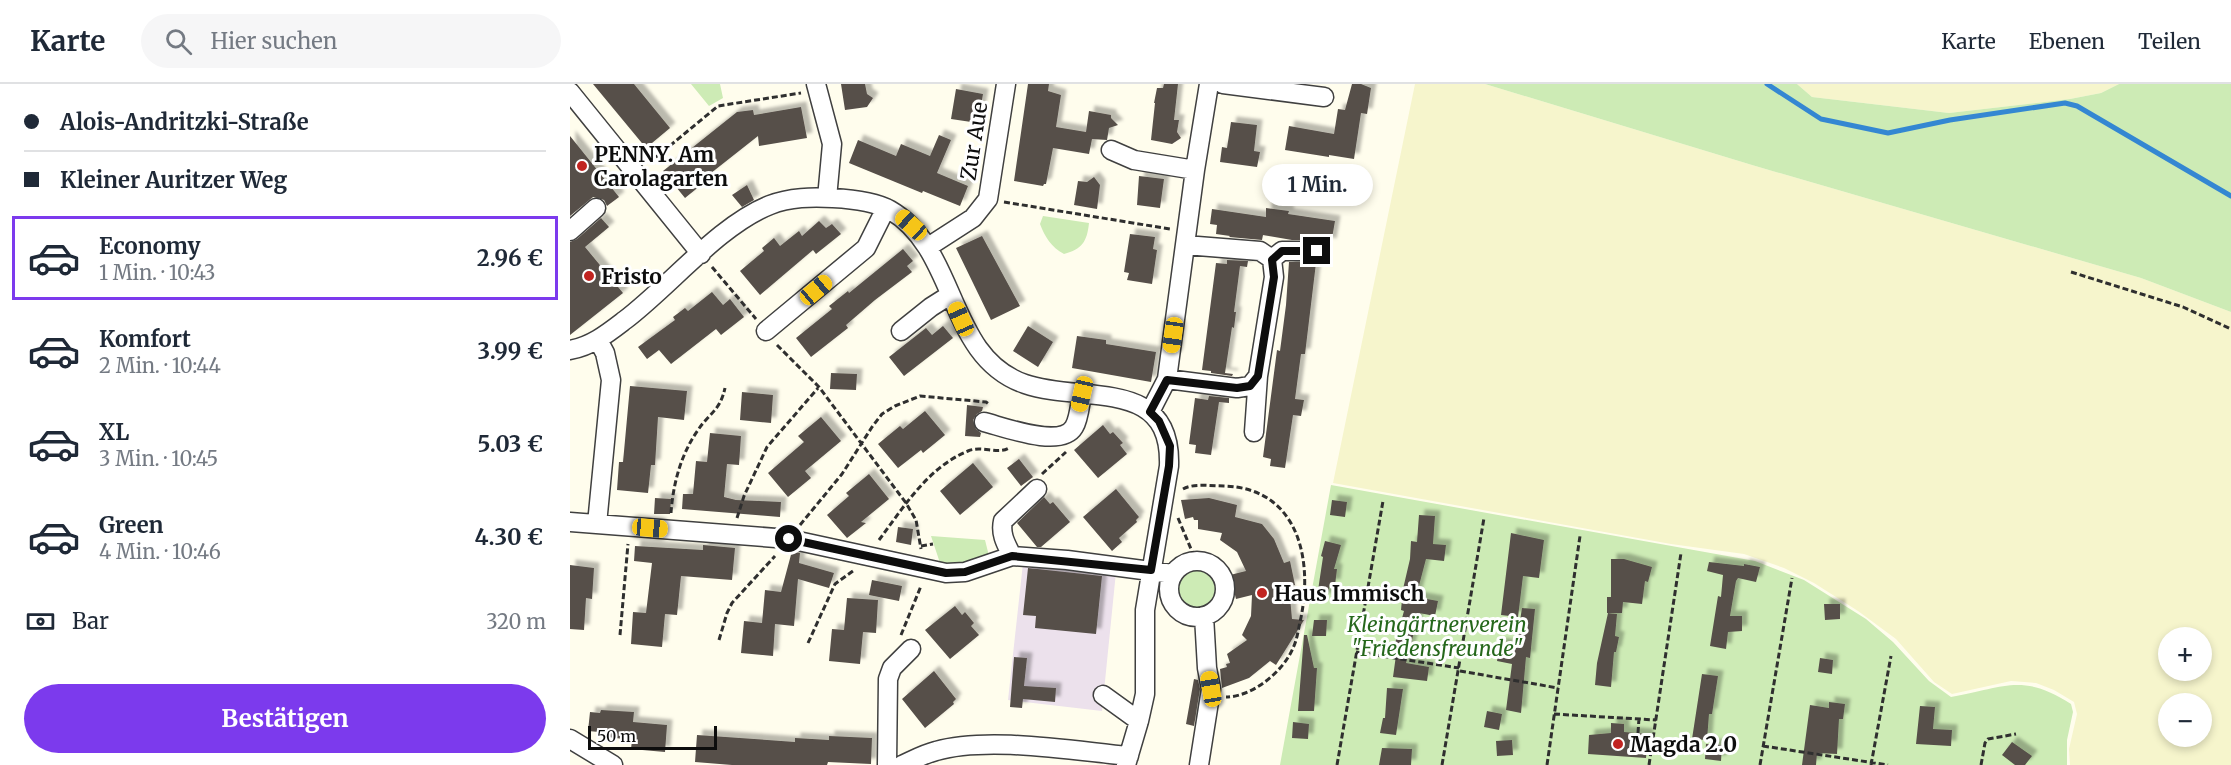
<!DOCTYPE html>
<html lang="de">
<head>
<meta charset="utf-8">
<style>
	:root { --surface:#fff; --page:#f6f6f7; --text:#1f2937; --muted:#747a83; --line:#e0e1e3; --accent:#7c3aed }
	body { margin:0; font-family:Merriweather,serif; background:var(--page); color:var(--text); height:100vh; display:flex; flex-direction:column; font-size:22px; white-space:nowrap }
	* { box-sizing:border-box; margin:0 }
	p { font-size:20px; color:var(--muted) }
	.icon { flex:none; width:33px; height:33px; fill:none; stroke:currentColor; stroke-width:2; stroke-linecap:round; stroke-linejoin:round }
	.map { position:relative; flex:1; overflow:hidden }
	.sheet { display:flex; flex-direction:column; background:var(--surface); width:570px }
	.sheet>* { flex:none }
	.guide { display:grid; align-content:center; height:132px; padding:0 24px; background:var(--surface) }
	.fabs { position:absolute; left:1588px; top:543px; display:grid; gap:12px }
	.fabs a { display:grid; place-items:center; width:54px; height:54px; border-radius:50%; background:var(--surface); box-shadow:0 3px 9px #0003; font-size:30px }
	.scale { position:absolute; left:18px; bottom:15px; width:129px; box-sizing:border-box; padding-left:6px; border:3px solid #0d0d0d; border-top:0; font-size:16px; line-height:21px; white-space:nowrap; color:#0d0d0d; -webkit-text-stroke:4px #fff; paint-order:stroke }
	.end { position:absolute; width:27px; height:27px; margin:-14px; border:8px solid #0d0d0d; background:#fff; box-shadow:0 0 0 3px #fff }
	.from { border-radius:50% }
	.bubble { position:absolute; height:42px; border-radius:21px; background:var(--surface); box-shadow:0 3px 9px #0003; font-size:20px; font-weight:700; line-height:42px; text-align:center }
	.car { position:absolute; width:18px; height:36px; margin:-18px -9px; border-radius:8px; box-shadow:0 0 4px 2px #0007; background:linear-gradient(#f5c518 24%,#345 0 40%,#f5c518 0 76%,#345 0 86%,#f5c518 0) }
	.guide b { display:flex; align-items:center; gap:21px; height:57px; font-size:22px }
	.guide b+b { border-top:2px solid var(--line) }
	.guide i { width:15px; height:15px; background:var(--text) }
	ul { padding:0; list-style:none }
	li { display:flex; align-items:center; gap:18px; height:84px; margin:0 12px 9px; padding:0 12px; border:3px solid transparent; border-radius:0px }
	li div { flex:1 }
	li b { display:block; font-size:22px }
	li em { font-style:normal; font-weight:700 }
	li.selected { border-color:var(--accent) }
	li>.icon { width:54px; height:54px; stroke-width:1.5 }
	.pay { display:flex; align-items:center; gap:15px; height:66px; padding:0 24px; font-size:22px }
	.pay p { margin-inline-start:auto }
	.button { display:flex; gap:12px; margin-top:auto; padding:12px 24px }
	.button a { flex:1; height:69px; border-radius:36px; background:var(--accent); color:#fff; font-size:24px; font-weight:700; line-height:69px; text-align:center }
	header { display:flex; align-items:center; gap:36px; box-sizing:border-box; height:84px; padding:0 30px; background:var(--surface); border-bottom:2px solid var(--line) }
	header strong { font-size:28px }
	nav { display:flex; gap:33px; margin-inline-start:auto; font-size:21px }
	.search { width:420px; height:54px; background:var(--page); display:flex; align-items:center; gap:15px; box-sizing:border-box; padding:0 21px; border-radius:33px; color:var(--muted); font-size:22px }
	main { display:flex; flex:1; min-height:0 }
	.map>svg:first-child { display:block }
	.industrial { fill:#ece1ec }
	.farmland { fill:#f6f5cc; fill-rule:evenodd }
	.green { fill:#cdebb5 }
	.lines { fill:none; stroke-linecap:round; stroke-linejoin:round }
	.stream { stroke:#3487d2; stroke-width:5 }
	.building { fill:#564f49; filter:url(#shadow) }
	.minor-casing { stroke:#404040; stroke-width:21 }
	.path { stroke:#2f2f2f; stroke-width:3; stroke-dasharray:6 3; stroke-linecap:butt }
	.minor { stroke:#fff; stroke-width:18 }
	.route { stroke:#0d0d0d; stroke-width:8 }
	.poi-dot { fill:#c12420; stroke:#fff; stroke-width:2 }
	.labels { text-anchor:middle; dominant-baseline:central; stroke-width:6; stroke-linejoin:round; paint-order:stroke }
	.street-label { font-size:21px; fill:#0d0d0d; stroke:#fff }
	.poi-label { font-size:21px; font-weight:bold; fill:#0d0d0d; stroke:#fff; text-anchor:start }
	.park-label { font-size:21px; font-style:italic; fill:#25671b; stroke:#fff }
</style>
</head>
<body>
<header>
<strong>Karte</strong>
<div class="search"><svg class="icon" aria-label="search" viewBox="0 0 24 24"><circle cx="10" cy="10" r="6"/><path d="M15 15l6 6"/></svg>Hier suchen</div>
<nav><a>Karte</a><a>Ebenen</a><a>Teilen</a></nav>
</header>
<main>
<section class="sheet">
<div class="guide">
<b><i class="from"></i>Alois-Andritzki-Straße</b>
<b><i></i>Kleiner Auritzer Weg</b>
</div>
<ul>
<li class="selected"><svg class="icon" aria-label="car" viewBox="0 0 24 24"><path d="M5 17H2v-5l4-1 3-4h7l3 4 3 1v5h-3M9 17h6M6 11h13"/><circle cx="7" cy="17" r="2"/><circle cx="17" cy="17" r="2"/></svg><div><b>Economy</b><p>1 Min. · 10:43</p></div><em>2.96 €</em></li>
<li><svg class="icon" aria-label="car" viewBox="0 0 24 24"><path d="M5 17H2v-5l4-1 3-4h7l3 4 3 1v5h-3M9 17h6M6 11h13"/><circle cx="7" cy="17" r="2"/><circle cx="17" cy="17" r="2"/></svg><div><b>Komfort</b><p>2 Min. · 10:44</p></div><em>3.99 €</em></li>
<li><svg class="icon" aria-label="car" viewBox="0 0 24 24"><path d="M5 17H2v-5l4-1 3-4h7l3 4 3 1v5h-3M9 17h6M6 11h13"/><circle cx="7" cy="17" r="2"/><circle cx="17" cy="17" r="2"/></svg><div><b>XL</b><p>3 Min. · 10:45</p></div><em>5.03 €</em></li>
<li><svg class="icon" aria-label="car" viewBox="0 0 24 24"><path d="M5 17H2v-5l4-1 3-4h7l3 4 3 1v5h-3M9 17h6M6 11h13"/><circle cx="7" cy="17" r="2"/><circle cx="17" cy="17" r="2"/></svg><div><b>Green</b><p>4 Min. · 10:46</p></div><em>4.30 €</em></li>
</ul>
<div class="pay"><svg class="icon" aria-label="cash" viewBox="0 0 24 24"><path d="M3 7h18v10H3z"/><circle cx="12" cy="12" r="2"/></svg>Bar<p>320 m</p></div>
<div class="button"><a>Bestätigen</a></div>
</section>
<div class="map">
<svg width="1661" height="681" viewBox="0 0 1661 681">
	<defs>
		<filter id="shadow"><feDropShadow dx="5.5" dy="-5.5" stdDeviation="1.5" flood-color="#0004"/></filter>
	</defs>
	<rect width="100%" height="100%" fill="#fffded"/>
	<path class="industrial" d="M453 479 546 488 532 627 438 616Z"/>
	<path class="farmland" d="M845 0H915L1182 81 1571 194 1661 228V681H1500L1499 665 1507 630 1504 618 1484 606 1466 599 1441 597 1382 610 1364 598 1326 555 1288 527 1244 499 1214 484 1174 470 1101 460 763 399ZM1599 554H1632V586H1599ZM1599 620H1632V652H1599Z
		M1227 0H1549L1531 9 1500 15 1379 29 1242 13Z"/>
	<path class="green" d="M121 0H150L153 14 139 22Z
		M915 0H1227L1242 13 1379 29 1500 15 1531 9 1549 0H1661V228L1571 194 1182 81Z
		M473 132 519 139C517 158 512 165 494 170 481 163 475 153 470 140Z
		M761 401 1185 477 1234 496 1296 535 1323 558 1359 597 1381 613C1433 604 1452 588 1501 620L1503 628 1497 656V681H710Z
		M361 452 415 456 419 472 401 481 371 482Z
		M606 504a21 21 0 1 1 42 0a21 21 0 1 1-42 0Z"/>
	<g class="lines">
		<path class="stream" d="M1197 0 1251 35 1318 49 1380 36 1495 19 1507 22 1661 112"/>
	</g>
	<path class="building" d="M23 0H64L100 44 76 64Z
		M271 0H295L297 10 303 14 297 23 275 26Z
		M458 0H479L478 7 491 11 486 43 516 48 519 27 541 31V34L548 41 539 44 537 56 522 55 519 70 483 64 476 100H474L473 102 444 97Z
		M594 0H608L604 36H609L607 48 611 54 602 60 581 56 585 19H584L587 4H593Z
		M782 0H791L801 4 797 30 791 29 784 75 759 71V73L715 66 719 42 764 50 768 25 775 26Z
		M386 5 413 10 408 39 381 35Z
		M231 23 237 54 189 62 188 52 136 93V97L115 114 93 87 167 28 183 26 184 31Z
		M661 38 687 41 684 67 690 68 687 83 650 78 652 63 657 64Z
		M369 51 381 56 367 89 398 102 390 122 353 107 352 109 279 79 288 56 326 72 331 60 360 72Z
		M0 52 49 113 37 122 34 116 23 113 0 132Z
		M569 92 594 95 590 124 567 121Z
		M524 93 530 101 527 125 504 121 508 97 517 98Z
		M177 101 184 116 172 123 162 111Z
		M696 124 719 127 718 130 765 137 761 160 748 156H722L693 151 692 156 659 153 660 152 646 150 647 141 640 140 642 125 696 133Z
		M31 134 39 143 15 163 53 209 0 251V158L7 155Z
		M249 137 256 144 262 140 271 150 246 170 243 166 190 211 170 187 194 167 192 164 204 154 210 162 229 147 232 152Z
		M560 150 585 153 583 165 587 166 582 200 557 196 559 189 554 188Z
		M412 152 450 222 421 236 386 164Z
		M333 165 343 177 337 182 342 188 305 216 276 241 278 244 241 273 226 254 262 225 259 222 278 207 279 209Z
		M657 176 678 177 677 183 670 182 664 228H666L664 244 662 243 655 289 663 290 662 292 641 289V287L632 286 646 179 657 180Z
		M719 178H749L746 179 735 270H731L725 315 734 316 731 332 723 331 715 384 700 382 701 375 693 373 707 266 710 267 716 221Z
		M142 208 153 221 160 215 174 233 151 251 146 245 101 280 89 266 77 275 68 263 105 236 103 233 115 224 118 227Z
		M373 242 383 254 334 292 319 273 356 244 362 251Z
		M458 242 483 258 468 283 443 267Z
		M507 252 536 256V260L586 268 581 298 502 284Z
		M261 289 287 290 286 306 260 305Z
		M60 302 117 307 114 336 88 333 85 381H81L78 409 47 406 49 378H53Z
		M172 308 203 311 201 339 170 336Z
		M639 312 659 314V319L649 318 641 371 625 369 626 361 619 360 625 314 638 316Z
		M397 321 413 323 412 327 407 330 403 336 406 345 411 349 410 353 395 352Z
		M355 327 375 351 353 369 351 366 328 384 308 360 330 342 333 345Z
		M251 333 271 357 235 387 241 394 218 413 198 389 234 358 228 352Z
		M533 341 540 350 543 348 553 359 550 361 557 370 528 394 504 366Z
		M140 349 171 352 169 381 157 380 154 413 166 416 211 418 210 433 112 425 113 410H123L126 377 137 378Z
		M449 375 463 393 451 402 437 384Z
		M403 379 423 403 390 431 370 407Z
		M299 390 319 415 291 438 296 439 277 454 257 431 279 412 276 409Z
		M546 405 569 433 566 436 567 438 549 454 552 458 542 467 513 433Z
		M474 413 480 420 483 418 500 438 471 463H467L447 439Z
		M85 414 101 415 100 430H84Z
		M639 414 667 421 665 433 692 440 704 455 714 479 720 477 725 501 719 502 722 535 734 536 706 581 700 577 679 594 652 604 650 585 657 583 656 580 660 579 657 570 677 556 672 551 681 532 682 511 666 515 660 491 676 487 667 468 650 456 652 449 628 445V436H624L623 433 615 435 611 416Z
		M762 416 777 418 775 433 760 431Z
		M849 431 865 432 863 460 876 461 874 477 856 475 846 513 868 517 865 532 849 529 836 579 859 583 857 597 823 593 827 564 824 563 834 527 831 526 833 505 840 475 841 457 847 458Z
		M328 443 343 445 341 461 326 458Z
		M941 449 974 456 969 494 953 492 948 533 931 531Z
		M755 457 771 461 764 485H767L765 501 760 500 756 515 747 513 753 473 751 472Z
		M133 461 165 464 162 496 111 492 107 531 95 530 92 563 61 560 63 528 76 529 82 479 64 477 65 462 133 466Z
		M222 467 230 469 229 479 264 489 259 504 228 495 224 542 205 540 203 572 171 569 174 537 192 539 195 506 211 508Z
		M1041 475H1054L1082 483 1078 498 1075 497 1072 520 1053 518 1052 529H1037V513H1041Z
		M1139 478 1174 482V480L1190 483 1186 498 1168 494 1166 497 1160 532H1172V547L1158 548 1156 565 1140 562 1148 512 1151 513 1153 491 1137 487Z
		M0 481 24 484 22 515 16 514 14 546 0 545Z
		M458 484 532 492 526 550 465 544 466 532 453 531Z
		M302 496 332 502 329 517 299 511Z
		M277 514 308 516 306 549 293 548 290 580 259 577 262 545 274 546Z
		M1254 520H1270V535L1255 536Z
		M385 522 392 531 395 528 404 539 401 542 409 551 380 575 355 546Z
		M952 524 965 525 960 574 956 573 951 629 936 626 942 580 927 577 930 559 946 562Z
		M1038 529 1047 530 1045 552 1049 553 1046 568H1044L1041 603 1025 601 1027 579Z
		M744 536H757L756 552H742Z
		M734 551H737L744 584H747L744 627H728Z
		M444 573 457 574 454 602 486 604 485 618 453 615 452 624 440 623Z
		M1250 574 1263 576 1262 590 1248 588Z
		M364 587 386 615 383 618 384 620 355 644 332 615Z
		M1132 590 1148 592 1142 630H1139L1137 656 1122 655Z
		M624 595 628 596 630 605 624 642 616 640Z
		M817 604 833 605 826 651 810 649 813 634H815Z
		M1259 618 1275 620 1273 635H1269L1267 670 1247 669 1246 681H1232L1240 621 1259 624Z
		M1350 622 1365 623 1363 645 1382 646 1381 662 1346 660Z
		M31 626 64 628 63 638 97 641 95 668 61 665 62 656 29 652V648L18 647 20 628 30 629Z
		M917 627 932 630 929 646 914 643Z
		M723 638 739 640 738 655 722 654Z
		M1041 639 1054 640V648L1078 650 1076 674 1018 670 1019 651 1041 649Z
		M127 651 225 658V654L259 656V652L302 654 301 680 258 678 257 681H162L125 678Z
		M942 656 943 671 927 672 926 657Z
		M1442 658 1462 672 1455 681H1445L1432 671Z
		M1136 660 1152 661 1151 677 1135 675Z
		M812 664 842 665 841 681H809Z"/>
	<g class="lines">
		<defs>
			<path id="minor" d="M246 0 262 60 257 114
				M653 0 754 13
				M0 8 131 170
				M541 66 564 76 625 86
				M0 147 26 124
				M358 163 403 134 418 115 436 0
				M702 175 712 167H747
				M196 247 296 164 316 124
				M331 247 361 223 380 211
				M0 266C22 262 38 249 55 236 100 202 149 141 200 121 220 113 242 113 263 114 281 115 304 117 320 126 389 166 376 273 455 300 513 320 602 292 599 382L575 526V610L569 637 556 681
				M597 295 667 304 680 302 688 292 704 193 702 175 690 167 615 161
				M580 328 597 295 625 86 639 0
				M414 338C434 343 491 365 504 343 509 335 510 320 512 310
				M684 348 688 292
				M0 438 219 455 376 489 395 488 442 472 497 476 603 490
				M27 440 41 296 35 269 28 256
				M442 472C436 460 430 450 433 437L467 405
				M599 505a28 28 0 1 1 56 0a28 28 0 1 1-56 0Z
				M533 611 569 637
				M0 655 43 681
				M317 681 318 595 322 584 341 565
				M332 681C343 676 354 670 366 667 418 652 504 667 559 672
				M629 681 641 605 637 584 634 532"/>
		</defs>
		<use href="#minor" class="minor-casing"/>
		<path class="path" d="M79 79 148 22 231 9
			M434 118 600 145
			M142 183 186 235
			M1501 188 1613 223 1661 245
			M207 261 249 303 336 419 346 436 351 465
			M472 390 496 368
			M613 405C624 399 641 402 654 402 729 404 744 477 730 538 728 547 727 556 723 564 713 588 682 613 656 613
			M101 429C103 400 111 370 128 346 140 328 150 327 155 304
			M167 434 174 412 197 363 248 304
			M608 434 626 477
			M230 441 272 390 302 343 312 330 325 322 350 312 416 318 420 321
			M309 456C333 424 358 383 398 367 412 361 427 371 439 364
			M351 462 363 460
			M50 551 58 460
			M331 551 351 502
			M149 556 157 529 162 519 205 472
			M238 559 265 500 283 487
			M786 568 889 584
			M890 587 988 604
			M984 630 1086 636
			M1068 649 1069 634
			M1193 662 1318 681
			M767 681 813 417
			M872 681 914 434
			M977 681 1010 452
			M1079 681 1111 469
			M1190 681 1222 494
			M1301 681 1321 572
			M1411 681 1415 659 1418 655 1446 650"/>
		<use href="#minor" class="minor"/>
	</g>
	<g class="lines">
		<path class="route" d="M219 455 376 489 395 488 442 472 581 486 599 382 600 362 589 337 580 328 597 296 667 304 680 302 688 292 704 193 702 176 712 167H747"/>
	</g>
	<g class="poi-dot">
		<circle cx="12" cy="82" r="6"/>
		<circle cx="19" cy="192" r="6"/>
		<circle cx="692" cy="509" r="6"/>
		<circle cx="1048" cy="660" r="6"/>
	</g>
	<g class="labels">
		<g class="street-label">
			<text transform="translate(404 57) rotate(-81)">Zur Aue</text>
		</g>
		<g class="poi-label">
			<text x="24" y="70">PENNY. Am<tspan x="24" dy="24">Carolagarten</tspan></text>
			<text x="31" y="192">Fristo</text>
			<text x="704" y="509">Haus Immisch</text>
			<text x="1060" y="660">Magda 2.0</text>
		</g>
		<g class="park-label">
			<text x="867" y="540">Kleingärtnerverein<tspan x="867" dy="24">"Friedensfreunde"</tspan></text>
		</g>
	</g>
</svg>
<div class="fabs">
<a>+</a>
<a>−</a>
</div>
<div class="scale">50 m</div>
<i class="end from" style="left:219px;top:455px"></i>
<i class="end" style="left:747px;top:167px"></i>
<div class="bubble" style="left:692px;top:80px;width:111px">1 Min.</div>
<i class="car" style="left:341px;top:141px;rotate:312deg"></i>
<i class="car" style="left:246px;top:206px;rotate:50deg"></i>
<i class="car" style="left:391px;top:235px;rotate:336deg"></i>
<i class="car" style="left:603px;top:251px;rotate:188deg"></i>
<i class="car" style="left:512px;top:310px;rotate:193deg"></i>
<i class="car" style="left:80px;top:444px;rotate:95deg"></i>
<i class="car" style="left:641px;top:605px;rotate:350deg"></i>
</div>
</main>
</body>
</html>
